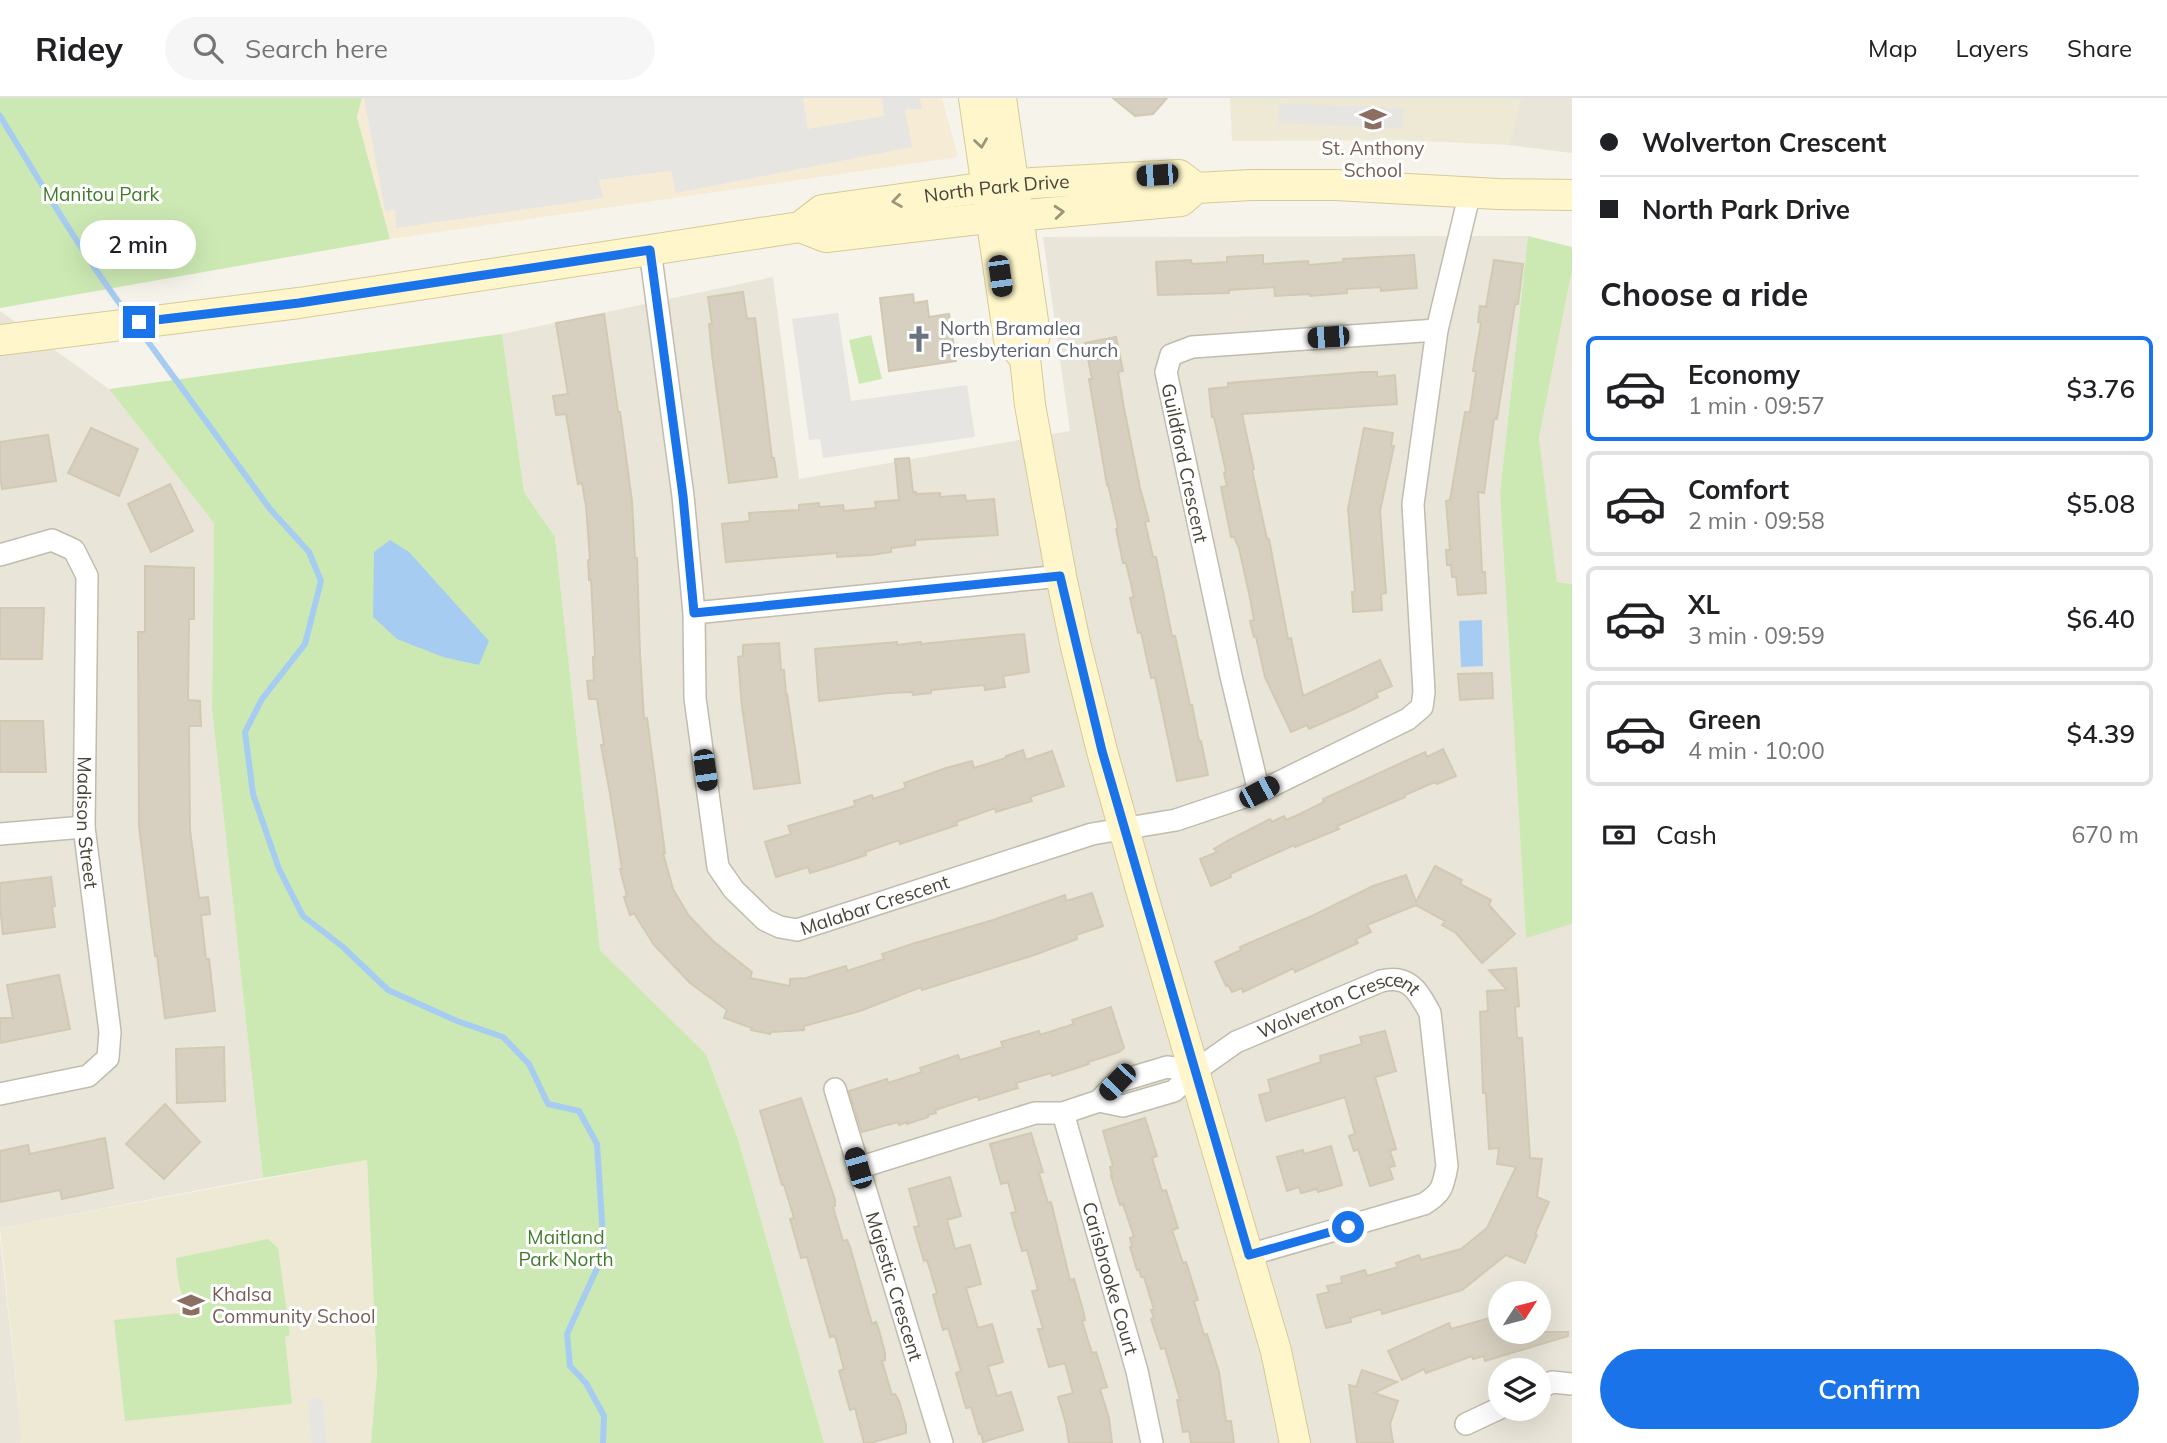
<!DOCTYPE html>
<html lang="en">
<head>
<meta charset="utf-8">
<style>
	:root { --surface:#fff; --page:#f6f6f6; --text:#202124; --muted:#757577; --line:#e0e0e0; --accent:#1a73e8 }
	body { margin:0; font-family:Mulish,sans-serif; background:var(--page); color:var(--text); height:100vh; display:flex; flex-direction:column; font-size:26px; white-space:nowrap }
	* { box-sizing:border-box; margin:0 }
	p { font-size:23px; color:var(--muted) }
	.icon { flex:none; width:38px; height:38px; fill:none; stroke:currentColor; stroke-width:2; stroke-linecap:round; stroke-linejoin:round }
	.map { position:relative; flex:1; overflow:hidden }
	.side { display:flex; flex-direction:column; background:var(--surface); width:595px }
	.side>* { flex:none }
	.banner { display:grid; align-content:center; height:154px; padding:0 28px; background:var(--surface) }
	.needle { width:46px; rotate:54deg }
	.controls { position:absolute; left:1488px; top:1183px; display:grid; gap:14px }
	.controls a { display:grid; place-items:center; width:63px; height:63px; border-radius:50%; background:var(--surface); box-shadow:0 7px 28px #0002; font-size:35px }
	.end { position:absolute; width:32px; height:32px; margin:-16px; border:9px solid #1a73e8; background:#fff; box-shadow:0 0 0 4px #fff }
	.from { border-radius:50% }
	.bubble { position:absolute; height:49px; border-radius:24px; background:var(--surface); box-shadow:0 7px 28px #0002; font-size:23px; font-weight:600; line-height:49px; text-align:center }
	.car { position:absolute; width:21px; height:42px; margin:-21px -10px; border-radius:9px; box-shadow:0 0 5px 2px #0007; background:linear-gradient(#222 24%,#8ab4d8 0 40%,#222 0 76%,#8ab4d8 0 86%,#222 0) }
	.banner b { display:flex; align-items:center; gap:24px; height:66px; font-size:26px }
	.banner b+b { border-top:2px solid var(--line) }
	.banner i { width:18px; height:18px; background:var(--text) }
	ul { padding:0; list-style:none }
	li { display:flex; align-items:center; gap:21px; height:105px; margin:0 14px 10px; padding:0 14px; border:4px solid var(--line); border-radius:10px }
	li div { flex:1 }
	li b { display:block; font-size:26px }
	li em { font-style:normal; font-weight:600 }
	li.active { border-color:var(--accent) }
	li>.icon { width:63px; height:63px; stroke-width:1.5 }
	h2 { padding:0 28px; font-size:32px; line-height:84px }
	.pay { display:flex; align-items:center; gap:18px; height:77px; padding:0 28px; font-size:26px }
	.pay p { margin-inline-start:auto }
	.primary-button { display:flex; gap:14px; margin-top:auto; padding:14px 28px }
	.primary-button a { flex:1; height:80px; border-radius:42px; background:var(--accent); color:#fff; font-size:28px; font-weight:600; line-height:80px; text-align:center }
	header { display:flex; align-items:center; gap:42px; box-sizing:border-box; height:98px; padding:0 35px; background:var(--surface); border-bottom:2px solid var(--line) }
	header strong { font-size:33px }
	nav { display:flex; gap:38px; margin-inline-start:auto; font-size:24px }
	.search { width:490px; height:63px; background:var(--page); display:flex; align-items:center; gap:18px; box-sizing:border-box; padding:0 24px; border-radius:38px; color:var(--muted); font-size:26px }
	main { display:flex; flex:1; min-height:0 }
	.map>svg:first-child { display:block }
	.residential { fill:#e9e5d8; fill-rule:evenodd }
	.commercial { fill:#f6ecd6 }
	.education { fill:#eee9d4 }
	.green { fill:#cce9b3 }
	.parking { fill:#e7e5e2 }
	.water { fill:#a7ccf1 }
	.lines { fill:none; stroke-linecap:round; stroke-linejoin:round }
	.stream { stroke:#a7ccf1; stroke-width:6 }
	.building { fill:#d7d0c0; stroke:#d2c9b3; stroke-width:2 }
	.street-casing { stroke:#c1bcad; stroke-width:24 }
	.secondary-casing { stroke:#d5cb9a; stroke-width:32 }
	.street { stroke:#fff; stroke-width:21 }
	.secondary { stroke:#fff7cb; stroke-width:30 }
	.oneway { stroke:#9b957a }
	.route { stroke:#1a73e8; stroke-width:9 }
	.labels { text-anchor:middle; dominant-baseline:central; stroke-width:6; stroke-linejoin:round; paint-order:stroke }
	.education-label { font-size:19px; fill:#785e54; stroke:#fff }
	.street-label { font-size:19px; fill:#494438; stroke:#fff }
	.park-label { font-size:19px; fill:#417c2a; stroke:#fff }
	.worship-label { font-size:19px; fill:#5b616d; stroke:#fff; text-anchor:start }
</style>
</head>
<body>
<header>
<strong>Ridey</strong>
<div class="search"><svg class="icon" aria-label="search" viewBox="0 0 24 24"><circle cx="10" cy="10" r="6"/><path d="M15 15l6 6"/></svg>Search here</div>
<nav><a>Map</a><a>Layers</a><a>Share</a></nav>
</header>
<main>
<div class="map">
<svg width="1572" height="1345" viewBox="0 0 1572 1345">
	<rect width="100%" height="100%" fill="#f5f3ea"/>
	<path class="residential" d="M1521 0H1572V55L1509 47Z
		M1528 138 1500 395 1526 839 1572 826V1345H824L739 1044 706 956 600 852 555 439 524 394 502 236 773 179 799 381 1070 333 1043 139ZM1500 1195H1538V1234H1500ZM1500 1272H1538V1311H1500Z
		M1572 172V486L1557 484 1539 340Z
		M0 213 109 291 214 425 212 611 263 1080 0 1130Z
		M0 1140 22 1340 20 1345H0Z"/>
	<path class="commercial" d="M362 0H942L958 59 390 141 357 19Z"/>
	<path class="education" d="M1230 0H1521L1509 47 1400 42 1232 43Z
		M367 1062 377 1274 371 1345H20L22 1340 0 1130Z"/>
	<path class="green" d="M0 0H362L357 19 390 141 0 210Z
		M1528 138 1572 149V172L1539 340 1557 484 1572 486V826L1526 840 1500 395Z
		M502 236 524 394 555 439 600 852 706 956 739 1044 824 1345H371L377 1274 367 1062 263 1080 212 611 214 425 109 291Z
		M871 237 882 281 859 286 849 242Z
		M268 1141 278 1150 290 1237 285 1239 292 1306 125 1323 114 1222 191 1214C180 1197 177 1181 176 1160Z"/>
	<path class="parking" d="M364 0H803L808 31 884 18 882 0H920L922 11 905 12 912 49 676 95 671 73 599 82 603 100 396 130 395 112 385 113Z
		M1279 5 1403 10 1402 30 1278 25Z
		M838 215 851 303 967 287 975 339 823 360 820 341 809 342 792 221Z
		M322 1300 327 1345H312L308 1301Z"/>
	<path class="water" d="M390 442 409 454 489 543 479 567 443 559 397 541 373 519 374 454Z
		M1482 522 1483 568 1461 569 1459 523Z"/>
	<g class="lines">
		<path class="stream" d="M0 18C41 85 81 154 128 217
			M141 234 270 411 309 454 321 483 305 546 262 601 245 634 253 696 279 771 303 818 343 849 388 892 457 923 503 939 529 966 548 1006 579 1013 597 1046 604 1155 567 1236 570 1268 586 1285 604 1318 603 1345"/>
	</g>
	<path class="building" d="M1113 0H1167L1153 16 1135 18Z
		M1263 157V166L1308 163 1309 167 1344 164 1343 161 1414 157 1417 190 1381 193V189L1347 191V195L1310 198V196L1275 198 1274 189 1229 192V195L1158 197 1156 164 1191 162 1192 166 1227 164V159Z
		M1494 162 1523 166 1518 206H1515L1497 321H1494L1484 395 1478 394 1482 474H1485L1486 495 1458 497 1456 479H1452L1451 467H1447L1446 452H1450L1446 403 1450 402 1465 314H1470L1476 273H1473L1481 225 1478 224 1480 208 1486 209Z
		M743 194 747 221 755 220 772 360H774L777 379 729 385 712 257 709 226H712L708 199Z
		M913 196 914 205 927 203 929 219 949 216 956 263 889 273 880 200Z
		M604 216 618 314H620L632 403 635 460H637L640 556 644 621 647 620 665 755H663L673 791 689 818 713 843 752 874 750 880 790 888V881L806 880 846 868 847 873 884 861 882 856 912 846 993 822 1065 797 1066 803 1092 795 1103 828 1076 837 1077 841 1034 857 922 892 921 889 860 913 804 928V932L771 934 770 936 751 932 752 930 724 920 727 912 690 885 654 847 634 815 630 817 624 799 627 798 620 771H622L609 690 601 647H604L597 601H589L587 583 594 582 593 559H595L591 481 589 482 588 462 590 461 586 408 582 385 578 386 566 316 556 317 553 298 568 296 556 225Z
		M1116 239 1123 273 1118 274 1124 310 1140 390 1149 423 1145 424 1153 459H1156L1172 538H1175L1190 607H1192L1199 643H1201L1208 677 1177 683 1155 579 1151 580 1141 534 1138 535 1130 500 1134 499 1126 465H1123L1116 431 1118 430 1108 386 1107 387 1089 281H1092L1085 245Z
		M1363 274H1377V279L1395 277 1397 306 1242 316 1254 371 1252 372 1267 441H1269L1288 541 1291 540 1303 598 1380 562 1392 588 1376 595 1378 599 1354 611 1309 631 1307 627 1291 634 1265 579 1256 539H1254L1250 523 1254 522 1250 500 1239 450 1234 439H1231L1221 389 1227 388 1224 375 1226 374 1214 319H1212L1209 291 1228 289V285Z
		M91 330 138 351 119 398 68 375Z
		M1364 330 1393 335 1391 348H1394L1380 413 1386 495 1381 496 1382 512 1353 514 1352 494H1355L1348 411Z
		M48 337 56 383 2 391 0 376V344Z
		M909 360 913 394H916L917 396 940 395V399L965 397 966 403 994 401 998 437 915 442V447L891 450V454L871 457 837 459V455L726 464 722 426 750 423 749 415 799 412V407L819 405V409L843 407 844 413 876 410 875 404 899 402 895 361Z
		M170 386 193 433 151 454 128 406Z
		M145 468 194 470V521H189L188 602 200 603 201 628H189L190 732 199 800 208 799 210 816 201 817 206 861H209L215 913 165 920 157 858H155L139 728 138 534H145Z
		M0 510H44L42 561H0Z
		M1024 536 1029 574 1003 578 1005 589 985 592 984 587 931 592V595L913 597 912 594 889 595 819 603 815 551 897 544V547L921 544V546Z
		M779 545 781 572H784L786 596H787L800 685 754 691 742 609 738 559 743 558V547Z
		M1492 575 1493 600 1460 602 1458 576Z
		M0 623H43L46 674H0Z
		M1443 651 1456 678 1437 686 1435 684 1405 697V699L1337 728 1339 731 1295 749 1294 747 1230 776 1231 779 1211 788 1200 761 1217 754 1214 751 1227 743 1270 721 1272 724 1284 718 1286 722 1300 716 1324 704 1323 701 1425 654 1427 659Z
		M1023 652 1026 662 1052 653 1064 688 1030 699 1032 703 996 714 995 710 956 724 957 727 900 746 899 742 865 754 866 757 833 768 810 775 808 769 776 779 765 744 791 736 788 728 855 708 854 703 872 697 873 701 906 690 904 685 946 670 972 663 974 670 1006 660V658Z
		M1435 768 1462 782 1460 786 1491 802 1489 807 1515 836 1482 865 1456 835 1442 827 1445 823 1416 807 1367 827 1371 834 1356 841 1358 845 1295 874 1294 870 1243 894 1242 890 1232 894 1228 887 1226 888 1215 864 1241 852 1240 849 1314 817 1373 788 1406 777 1416 804Z
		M51 779 55 808H52L55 829 3 836 0 809V785Z
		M1516 870 1519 908 1515 909 1517 940H1522L1530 1060 1542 1061 1537 1099 1549 1104 1535 1136 1537 1137 1525 1165 1506 1157 1462 1192 1382 1216 1381 1211 1350 1220 1351 1224 1326 1230 1317 1197 1329 1194 1327 1188 1342 1185 1341 1179 1365 1172 1367 1178 1398 1169 1396 1165 1419 1157 1421 1162 1461 1151 1487 1130 1516 1069 1497 1066 1499 1050 1489 1051 1486 995H1483L1480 914 1488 913 1487 893 1507 892 1489 872Z
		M59 877 70 931 0 945V920H13L7 887Z
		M1111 909 1124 950 1119 954 1088 964 1089 966 1052 978 1051 975 1016 985 1018 990 979 1002 978 998 935 1012 936 1015 928 1017V1019L907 1026V1024L899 1027 898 1024 862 1034 849 993 887 981 888 985 922 974 920 970 958 957 960 962 1003 949 1001 944 1039 933 1040 937 1074 926 1072 922Z
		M1385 933 1396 973 1375 979 1396 1051 1390 1053 1395 1068 1389 1069 1393 1081 1370 1088 1358 1051 1354 1053 1349 1038 1355 1036 1345 999 1266 1023 1259 997 1271 994 1268 982 1321 964 1320 958 1362 946 1360 939Z
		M224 949 225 1003 177 1005 176 951Z
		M801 1000 835 1102V1108L833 1109 843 1143 847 1142 850 1149 872 1226 876 1224 879 1232 885 1255V1262L882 1263 892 1297 895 1296 899 1303 906 1327V1335L870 1345H864L855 1310 850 1312 839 1273 844 1271 835 1238 830 1239 807 1159 801 1160 790 1121 794 1120 784 1087H782L760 1013Z
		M165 1006 200 1044 164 1081 126 1046Z
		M1145 1020 1157 1058 1152 1060 1162 1093 1166 1092 1178 1130 1172 1132 1183 1165 1186 1164 1198 1202 1194 1203 1204 1237 1207 1236 1219 1274 1226 1323H1231L1234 1345H1191L1189 1333 1183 1334 1177 1302H1180L1165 1250 1161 1251 1151 1221 1154 1220 1151 1212H1154L1144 1179H1141L1139 1171 1137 1172 1130 1149H1132L1130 1140 1134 1139 1123 1106 1120 1107 1111 1078H1112L1110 1069 1113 1068 1103 1033Z
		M1031 1035 1043 1074 1039 1075 1048 1105 1051 1104 1070 1182 1074 1181 1083 1212 1085 1222 1082 1223 1092 1255 1096 1254 1107 1289 1100 1291 1109 1320 1112 1345H1069L1066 1326 1058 1299 1073 1295 1065 1265 1049 1269 1038 1231H1043L1032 1193 1038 1192 1027 1152 1022 1153 1011 1115 1016 1114 1008 1084 1001 1086 990 1046Z
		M105 1040 113 1090 62 1101 60 1092 0 1104V1053L28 1047 30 1056Z
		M1331 1048 1342 1087 1318 1094 1317 1091 1301 1095 1299 1089 1287 1093 1277 1059 1303 1052 1304 1056Z
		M950 1079 961 1118 947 1122 955 1151 970 1147 981 1186 966 1190 978 1230 992 1226 1003 1264 988 1268 997 1298 1011 1294 1023 1332 983 1344 981 1335 979 1336 971 1309 966 1310 956 1275 961 1273 948 1230 943 1232 933 1197 937 1195 927 1162 924 1163 914 1129 919 1128 909 1091Z
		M1500 1217V1234H1568V1238L1485 1263 1484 1258 1473 1261 1472 1258 1426 1275 1424 1271 1402 1282 1388 1253 1449 1225 1451 1231Z
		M1362 1272 1397 1284 1374 1295 1398 1303 1390 1326 1393 1345H1357L1349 1287 1356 1289Z"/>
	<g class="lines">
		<defs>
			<g id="street">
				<path id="s1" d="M650 152 683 398 694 515 695 600 718 769 734 792 765 822 780 829 797 832 1092 736 1176 722 1259 694 1408 621 1422 609 1424 594 1413 406 1437 232 1470 94"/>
				<path id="s2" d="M0 457 52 442 74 452 87 478 84 729 110 934 108 960 88 978 0 996"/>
				<path d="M694 515 1061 478"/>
				<path d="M1259 694 1231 578 1166 274 1171 257 1192 249 1437 232"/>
				<path d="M0 736 84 729"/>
				<path id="s3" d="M835 991 942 1345"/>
				<path id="s4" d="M1099 1003 1123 1008 1174 993 1195 973 1236 944 1381 883C1409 876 1418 893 1430 915L1447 1068C1443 1089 1442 1095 1424 1106L1249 1157"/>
				<path id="s5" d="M1063 1015 1137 1273 1152 1345"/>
				<path d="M858 1070 1035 1015H1063L1099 1003 1117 984 1167 969 1195 973"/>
				<path d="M1538 1291 1552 1284 1572 1286"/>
				<path d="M1466 1326 1500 1310"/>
			</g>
			<g id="secondary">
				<path d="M974 0 1009 242 1025 260"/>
				<path d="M1001 0 1035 237 1025 260 1030 307 1061 478 1076 549 1102 653 1142 795 1276 1253 1295 1345"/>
				<path d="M800 129 826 139 970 122 1181 103 1196 90 1251 87H1336L1498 96 1572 97"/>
				<path id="s6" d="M0 242 299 205 650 152 800 129 822 112 966 92 1033 85 1179 77 1196 90"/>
			</g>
		</defs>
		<use href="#street" class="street-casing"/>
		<use href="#secondary" class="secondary-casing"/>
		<use href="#street" class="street"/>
		<use href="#secondary" class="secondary"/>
	</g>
	<defs><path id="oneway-chevron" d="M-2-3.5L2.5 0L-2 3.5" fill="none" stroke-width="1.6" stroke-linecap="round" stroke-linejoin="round" transform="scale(1.75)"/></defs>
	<g class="oneway">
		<use href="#oneway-chevron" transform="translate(981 45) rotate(82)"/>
		<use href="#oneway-chevron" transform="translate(897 103) rotate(172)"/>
		<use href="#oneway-chevron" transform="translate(1059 114) rotate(-5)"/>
	</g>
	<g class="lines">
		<path class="route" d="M139 224 299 205 650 152 683 398 694 515 1060 478 1102 653 1249 1157 1348 1129"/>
	</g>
	<defs>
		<symbol id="school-bare" viewBox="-9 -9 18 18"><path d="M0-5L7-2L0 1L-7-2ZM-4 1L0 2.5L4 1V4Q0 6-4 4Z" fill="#8d6e63" stroke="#fff" stroke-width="2.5" paint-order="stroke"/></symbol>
		<symbol id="church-bare" viewBox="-9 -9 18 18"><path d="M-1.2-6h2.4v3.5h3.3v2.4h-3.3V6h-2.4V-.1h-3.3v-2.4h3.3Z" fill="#6b7280" stroke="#fff" stroke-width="2.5" paint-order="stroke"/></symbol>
	</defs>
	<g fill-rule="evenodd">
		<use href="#school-bare" x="1354" y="2" width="38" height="38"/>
		<use href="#church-bare" x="900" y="222" width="38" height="38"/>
		<use href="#school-bare" x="172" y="1188" width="38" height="38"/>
	</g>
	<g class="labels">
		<g class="education-label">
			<text x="1373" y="50">St. Anthony<tspan x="1373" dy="22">School</tspan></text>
			<text x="212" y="1196" text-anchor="start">Khalsa<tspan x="212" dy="22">Community School</tspan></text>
		</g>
		<g class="street-label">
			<text stroke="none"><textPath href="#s6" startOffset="1012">North Park Drive</textPath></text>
			<text transform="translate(1185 365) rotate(78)">Guildford Crescent</text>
			<text stroke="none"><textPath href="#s2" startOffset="354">Madison Street</textPath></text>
			<text stroke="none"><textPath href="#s1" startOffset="808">Malabar Crescent</textPath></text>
			<text stroke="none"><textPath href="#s4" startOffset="268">Wolverton Crescent</textPath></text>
			<text stroke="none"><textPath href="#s5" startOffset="172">Carisbrooke Court</textPath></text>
			<text stroke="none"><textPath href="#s3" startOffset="206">Majestic Crescent</textPath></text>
		</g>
		<g class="park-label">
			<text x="101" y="96">Manitou Park</text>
			<text x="566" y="1139">Maitland<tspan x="566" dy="22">Park North</tspan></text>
		</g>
		<g class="worship-label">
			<text x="940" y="230">North Bramalea<tspan x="940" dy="22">Presbyterian Church</tspan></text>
		</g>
	</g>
</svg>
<div class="controls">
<a><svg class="needle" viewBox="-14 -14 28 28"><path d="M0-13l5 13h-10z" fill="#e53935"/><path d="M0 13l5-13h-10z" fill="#757577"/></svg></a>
<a><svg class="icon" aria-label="layers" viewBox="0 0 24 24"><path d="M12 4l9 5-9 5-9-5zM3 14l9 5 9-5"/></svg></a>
</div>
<i class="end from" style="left:1348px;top:1129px"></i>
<i class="end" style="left:139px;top:224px"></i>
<div class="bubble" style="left:80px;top:122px;width:116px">2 min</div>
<i class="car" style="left:1157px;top:77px;rotate:266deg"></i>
<i class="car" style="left:1000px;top:178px;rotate:172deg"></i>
<i class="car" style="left:1328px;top:239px;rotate:266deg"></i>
<i class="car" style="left:705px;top:672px;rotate:172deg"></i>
<i class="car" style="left:1259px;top:694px;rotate:62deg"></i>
<i class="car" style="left:1117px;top:984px;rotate:224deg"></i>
<i class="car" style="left:858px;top:1070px;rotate:344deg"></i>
</div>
<section class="side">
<div class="banner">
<b><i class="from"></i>Wolverton Crescent</b>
<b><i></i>North Park Drive</b>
</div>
<h2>Choose a ride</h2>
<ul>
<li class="active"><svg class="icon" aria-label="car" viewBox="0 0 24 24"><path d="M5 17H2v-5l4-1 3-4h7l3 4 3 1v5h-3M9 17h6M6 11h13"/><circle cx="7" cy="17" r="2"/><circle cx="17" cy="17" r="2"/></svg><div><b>Economy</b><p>1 min · 09:57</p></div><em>$3.76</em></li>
<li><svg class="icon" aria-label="car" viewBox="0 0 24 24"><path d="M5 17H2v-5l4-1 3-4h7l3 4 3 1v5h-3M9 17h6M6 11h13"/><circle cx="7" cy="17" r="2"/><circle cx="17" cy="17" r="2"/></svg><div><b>Comfort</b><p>2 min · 09:58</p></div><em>$5.08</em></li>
<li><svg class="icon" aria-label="car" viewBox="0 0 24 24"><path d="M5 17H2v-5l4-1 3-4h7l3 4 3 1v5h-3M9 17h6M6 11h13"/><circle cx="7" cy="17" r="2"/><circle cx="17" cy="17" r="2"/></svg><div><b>XL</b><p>3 min · 09:59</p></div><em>$6.40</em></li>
<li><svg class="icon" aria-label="car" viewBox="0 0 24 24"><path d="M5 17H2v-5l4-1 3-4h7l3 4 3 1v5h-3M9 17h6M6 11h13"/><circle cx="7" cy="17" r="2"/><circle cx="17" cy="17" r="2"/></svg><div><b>Green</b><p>4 min · 10:00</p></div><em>$4.39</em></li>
</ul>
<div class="pay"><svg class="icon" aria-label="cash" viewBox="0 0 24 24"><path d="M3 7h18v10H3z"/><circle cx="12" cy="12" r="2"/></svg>Cash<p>670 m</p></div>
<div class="primary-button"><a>Confirm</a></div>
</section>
</main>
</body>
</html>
